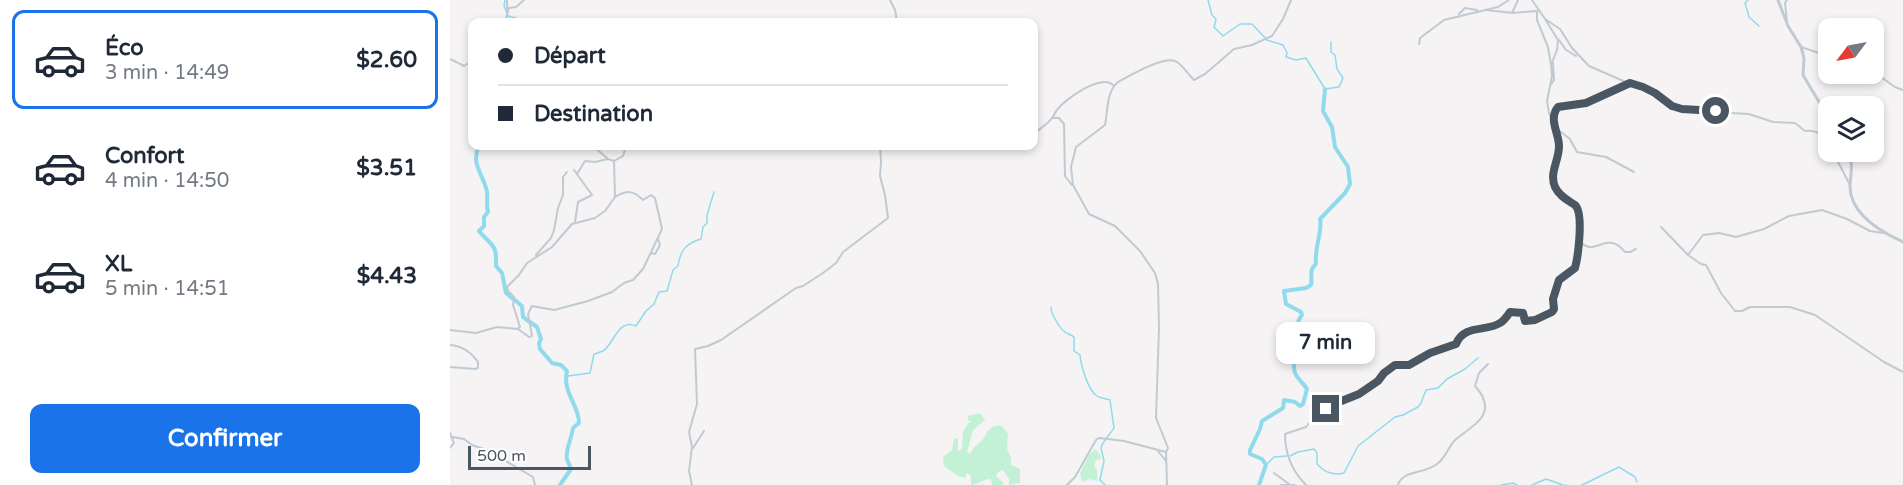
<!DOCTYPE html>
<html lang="fr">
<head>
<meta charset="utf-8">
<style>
	:root { --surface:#fff; --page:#f2f2f3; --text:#1f2937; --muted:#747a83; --line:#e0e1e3; --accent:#1a73e8 }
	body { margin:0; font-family:"Varela Round",sans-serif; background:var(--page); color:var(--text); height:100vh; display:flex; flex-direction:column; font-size:22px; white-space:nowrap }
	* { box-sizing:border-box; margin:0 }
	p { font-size:20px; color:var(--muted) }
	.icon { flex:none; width:33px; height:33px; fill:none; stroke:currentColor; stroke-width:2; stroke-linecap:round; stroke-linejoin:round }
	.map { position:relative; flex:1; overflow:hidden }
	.drawer { display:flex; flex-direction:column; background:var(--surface); width:450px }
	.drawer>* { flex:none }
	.top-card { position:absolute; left:18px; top:18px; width:570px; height:132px; border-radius:12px; box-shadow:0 3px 9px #0003; display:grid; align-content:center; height:132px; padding:0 30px; background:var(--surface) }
	.needle { width:39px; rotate:238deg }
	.fabs { position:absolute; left:1368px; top:18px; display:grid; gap:12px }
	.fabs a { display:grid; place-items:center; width:66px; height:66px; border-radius:12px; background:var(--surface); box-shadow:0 3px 9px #0003; font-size:30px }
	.scale { position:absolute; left:18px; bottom:15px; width:123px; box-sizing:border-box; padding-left:6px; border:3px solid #4a5661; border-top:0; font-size:16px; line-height:21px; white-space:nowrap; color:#4a5661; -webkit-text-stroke:4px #fff; paint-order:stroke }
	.end { position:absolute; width:27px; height:27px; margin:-14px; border:8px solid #4a5661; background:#fff; box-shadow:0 0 0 3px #fff }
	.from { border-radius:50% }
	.bubble { position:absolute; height:42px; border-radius:12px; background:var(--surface); box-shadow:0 3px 9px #0003; font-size:20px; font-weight:700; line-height:42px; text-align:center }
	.top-card b { display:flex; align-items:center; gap:21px; height:57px; font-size:22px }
	.top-card b+b { border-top:2px solid var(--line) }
	.top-card i { width:15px; height:15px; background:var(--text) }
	ul { padding:10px 0 0; list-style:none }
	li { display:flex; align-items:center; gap:18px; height:99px; margin:0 12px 9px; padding:0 18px; border:3px solid transparent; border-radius:12px }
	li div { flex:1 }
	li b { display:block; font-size:22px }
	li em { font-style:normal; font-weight:700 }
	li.current { border-color:var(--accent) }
	li>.icon { width:54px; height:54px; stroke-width:1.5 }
	.button { display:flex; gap:12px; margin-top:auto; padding:12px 30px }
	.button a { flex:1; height:69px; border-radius:12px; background:var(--accent); color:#fff; font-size:24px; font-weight:700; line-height:69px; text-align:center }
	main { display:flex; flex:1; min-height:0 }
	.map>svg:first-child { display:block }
	.green { fill:#c3f1d5 }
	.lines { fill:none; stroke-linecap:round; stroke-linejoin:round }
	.stream { stroke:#90daee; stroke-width:1.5 }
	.river { stroke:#90daee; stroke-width:4 }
	.minor { stroke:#c1cad2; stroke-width:2 }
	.tertiary { stroke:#c1cad2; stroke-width:3 }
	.route { stroke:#4a5661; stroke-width:8 }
</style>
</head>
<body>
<main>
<section class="drawer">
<ul>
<li class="current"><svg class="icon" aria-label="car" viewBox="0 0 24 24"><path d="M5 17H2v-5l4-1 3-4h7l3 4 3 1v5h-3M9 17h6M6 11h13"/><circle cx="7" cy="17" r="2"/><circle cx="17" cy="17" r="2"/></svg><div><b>Éco</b><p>3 min · 14:49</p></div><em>$2.60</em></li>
<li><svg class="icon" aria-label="car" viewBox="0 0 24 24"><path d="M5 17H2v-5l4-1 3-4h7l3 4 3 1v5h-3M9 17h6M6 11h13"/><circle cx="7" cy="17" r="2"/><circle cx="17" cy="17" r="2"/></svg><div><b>Confort</b><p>4 min · 14:50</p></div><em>$3.51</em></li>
<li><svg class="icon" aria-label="car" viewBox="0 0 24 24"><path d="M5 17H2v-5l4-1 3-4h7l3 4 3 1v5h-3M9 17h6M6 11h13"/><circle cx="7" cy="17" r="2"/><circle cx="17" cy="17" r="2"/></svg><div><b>XL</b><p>5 min · 14:51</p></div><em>$4.43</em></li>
</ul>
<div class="button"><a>Confirmer</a></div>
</section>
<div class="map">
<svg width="1453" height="485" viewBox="0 0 1453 485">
	<rect width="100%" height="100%" fill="#f5f3f3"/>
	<path class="green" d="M526 414H531L535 420 523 430 517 452 520 454C523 447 529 444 533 439 538 431 541 424 552 426L558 434 557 449 561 458V465L570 469V483L559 485V479L553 470 548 472 546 476 554 483 552 485H542L541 479C532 479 529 485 521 485V476L517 473 515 478 508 476 494 466 493 457 502 450 504 438 508 439V451L512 449 513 432 518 423 522 422 518 420V416Z
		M645 449 651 456 650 460H646L644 466 647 470V481L640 479 632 482 630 473 639 455Z"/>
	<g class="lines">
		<path class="stream" d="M55 0 54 6 57 13
			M758 0 762 15 766 19 764 27 773 36 790 24H802L817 40 833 45 837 53 836 57 846 60 856 58 875 89 889 87 893 78 887 69 885 55 881 52V42
			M1298 0 1295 3 1299 17 1309 26
			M58 16 69 19 71 22
			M601 307C600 312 610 329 615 332 618 334 622 335 624 337V351L630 355C631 366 638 390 647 396 650 398 657 399 660 400L664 428C660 435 653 440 651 448L654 461 650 480 655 485
			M115 380 118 376 140 373 144 354C145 354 153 351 153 351 164 344 168 318 186 326L196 311 204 304 209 292 217 291 223 270 228 266C230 251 236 243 251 239L253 227 257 223V215L264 192
			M840 456 848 452 864 449 867 453V464C874 472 882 476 894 473L908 446 945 417 953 415 968 407 971 403 976 390 988 388 997 379 1015 369 1028 358
			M816 465 824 457 837 456
			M1051 485 1063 483 1067 485
			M1082 485 1096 479 1113 485
			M1115 485H1116
			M1132 485C1145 479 1156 473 1169 467L1185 477 1187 482"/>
		<path class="river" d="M29 146C20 164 34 175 37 192 38 199 36 205 38 212L34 217V226L29 231C42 247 47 243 46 266L52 273 56 293 72 306 73 317 87 327 91 339 89 343 90 349 102 363 111 365 117 371C112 393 129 404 129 423L123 428C122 437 115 451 117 459 118 463 120 465 121 469L110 485
			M809 485 816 465 812 459 800 454V450L810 429 812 421 833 408 834 400 845 402 850 406 853 404 857 389C854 384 847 378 845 373 842 361 844 323 852 315L851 312 836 304 834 291 856 288 861 285C863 275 858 271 866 264 864 247 873 231 870 219L895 193 900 184 898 167 885 147 882 127 873 111 875 89"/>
		<path class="minor" d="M57 0V9
			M440 0 445 10 447 22
			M1082 0 1095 19 1110 29 1122 48 1139 66 1178 83 1193 87 1205 93 1222 106 1245 111 1299 114 1323 122 1345 123 1355 131C1368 130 1371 134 1378 145
			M1337 0 1335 3 1337 21
			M1036 10 1063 13 1086 11
			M1087 11V20L1098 47 1101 65
			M1062 13 1068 0
			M1009 14 1015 8 1027 10
			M55 22 59 8 66 7 74 0
			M21 30 20 48 22 55
			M1109 40 1116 50 1126 56
			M969 44 970 38 994 20 1048 7 1059 0
			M1351 47 1378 56
			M0 59 14 66 22 61
			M1424 72 1445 87 1453 90
			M1100 86 1104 80 1103 63
			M603 118H609L614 124 615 176 622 185
			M1103 119 1104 111 1108 107 1136 103 1180 83
			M1106 128 1120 139 1127 152 1156 157 1184 172
			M584 134C589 129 598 124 602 118 604 116 605 112 607 110 615 99 653 72 664 86
			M143 146 158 159 164 161
			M1383 152 1400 185
			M124 170 142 195 128 202 125 222
			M127 174 135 161 145 162 158 159
			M1211 227 1238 255 1253 235 1269 233 1286 237 1314 229 1339 216 1372 210 1397 219 1420 231 1433 233
			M1131 242C1145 258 1156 229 1175 252H1180L1186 249
			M201 253 205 254 210 245 208 239
			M86 255 101 238 104 230 108 208 113 195V177L117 172
			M1238 255 1251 264 1256 265 1271 293 1285 311H1292L1300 307H1340L1365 315 1434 362 1453 372
			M68 329 79 337 82 336 78 314 82 306 104 310 138 301 162 292 174 283 183 280 193 269 212 229 205 198 201 195 193 200C183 190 177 190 165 197
			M0 330 26 333 47 327 67 329 70 327 63 305 64 297 58 291 57 287 69 275 77 263 102 247 122 224 145 218 155 211 165 197 164 161 173 156 176 146
			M0 345C13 346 21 352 28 362V368L25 369 0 367
			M0 433 4 443 0 448
			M3 437 14 439 22 445 37 450 83 477 85 485
			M243 448 254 431
			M708 451 716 461
			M824 473 839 484
			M242 485 239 471 242 447 239 432 247 404 245 349 258 346 271 340 346 288 353 286 373 273 386 263 393 252 438 218 435 195 430 176 431 162 430 146
			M617 485 625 477 646 440 649 438 674 441 716 452
			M717 485 716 452 718 448 706 418 709 328 708 284 705 273 690 251 665 226 639 214 623 185 621 167 626 147 655 125C658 111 656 92 668 82 679 76 716 54 727 62 733 66 738 74 744 80L755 74 784 49 802 45 822 36 833 19 841 0
			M831 485H832
			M834 485H845
			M856 485C842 471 835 453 835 434L856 427 864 417 876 409 908 394 929 381 934 373 945 365H959L980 353 1006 344 1009 337 1023 329 1049 324 1061 312 1073 313 1075 321 1085 320 1104 309 1103 299 1109 280 1125 268 1130 242 1128 236 1129 215 1127 207 1109 194 1103 179 1109 144 1106 128 1099 113 1097 101 1102 76 1101 65 1107 50 1108 40 1095 19
			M948 485C952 470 975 474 987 464 995 459 998 448 1004 441 1015 430 1043 419 1033 398 1032 394 1028 390 1025 386L1029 373 1038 364"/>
		<path class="tertiary" d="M1328 0 1338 26 1351 47 1354 58 1353 75 1378 117
			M1399 152C1403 163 1401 173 1400 185 1399 214 1431 232 1453 242"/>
	</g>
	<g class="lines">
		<path class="route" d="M876 409 889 402 909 394 928 381 934 373 945 365H959L980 353 1006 344C1014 324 1036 332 1050 323 1054 321 1058 315 1060 312L1073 313 1075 321 1085 320 1102 312 1104 309 1103 299 1109 280 1125 268C1128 257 1134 213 1125 205 1118 200 1110 197 1105 187 1099 173 1109 161 1109 146 1109 133 1098 119 1108 107L1136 103 1180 83 1193 87 1205 93 1222 106 1232 109 1266 111"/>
	</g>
</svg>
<div class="fabs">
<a><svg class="needle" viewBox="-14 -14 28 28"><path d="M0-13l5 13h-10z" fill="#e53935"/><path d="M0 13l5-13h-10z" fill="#747a83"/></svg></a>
<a><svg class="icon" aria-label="layers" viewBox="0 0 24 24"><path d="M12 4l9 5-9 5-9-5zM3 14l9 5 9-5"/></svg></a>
</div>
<div class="scale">500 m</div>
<i class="end from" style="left:1266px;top:111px"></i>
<i class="end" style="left:876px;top:409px"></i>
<div class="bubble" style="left:826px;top:322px;width:99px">7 min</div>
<div class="top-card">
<b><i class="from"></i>Départ</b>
<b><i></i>Destination</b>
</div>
</div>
</main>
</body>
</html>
